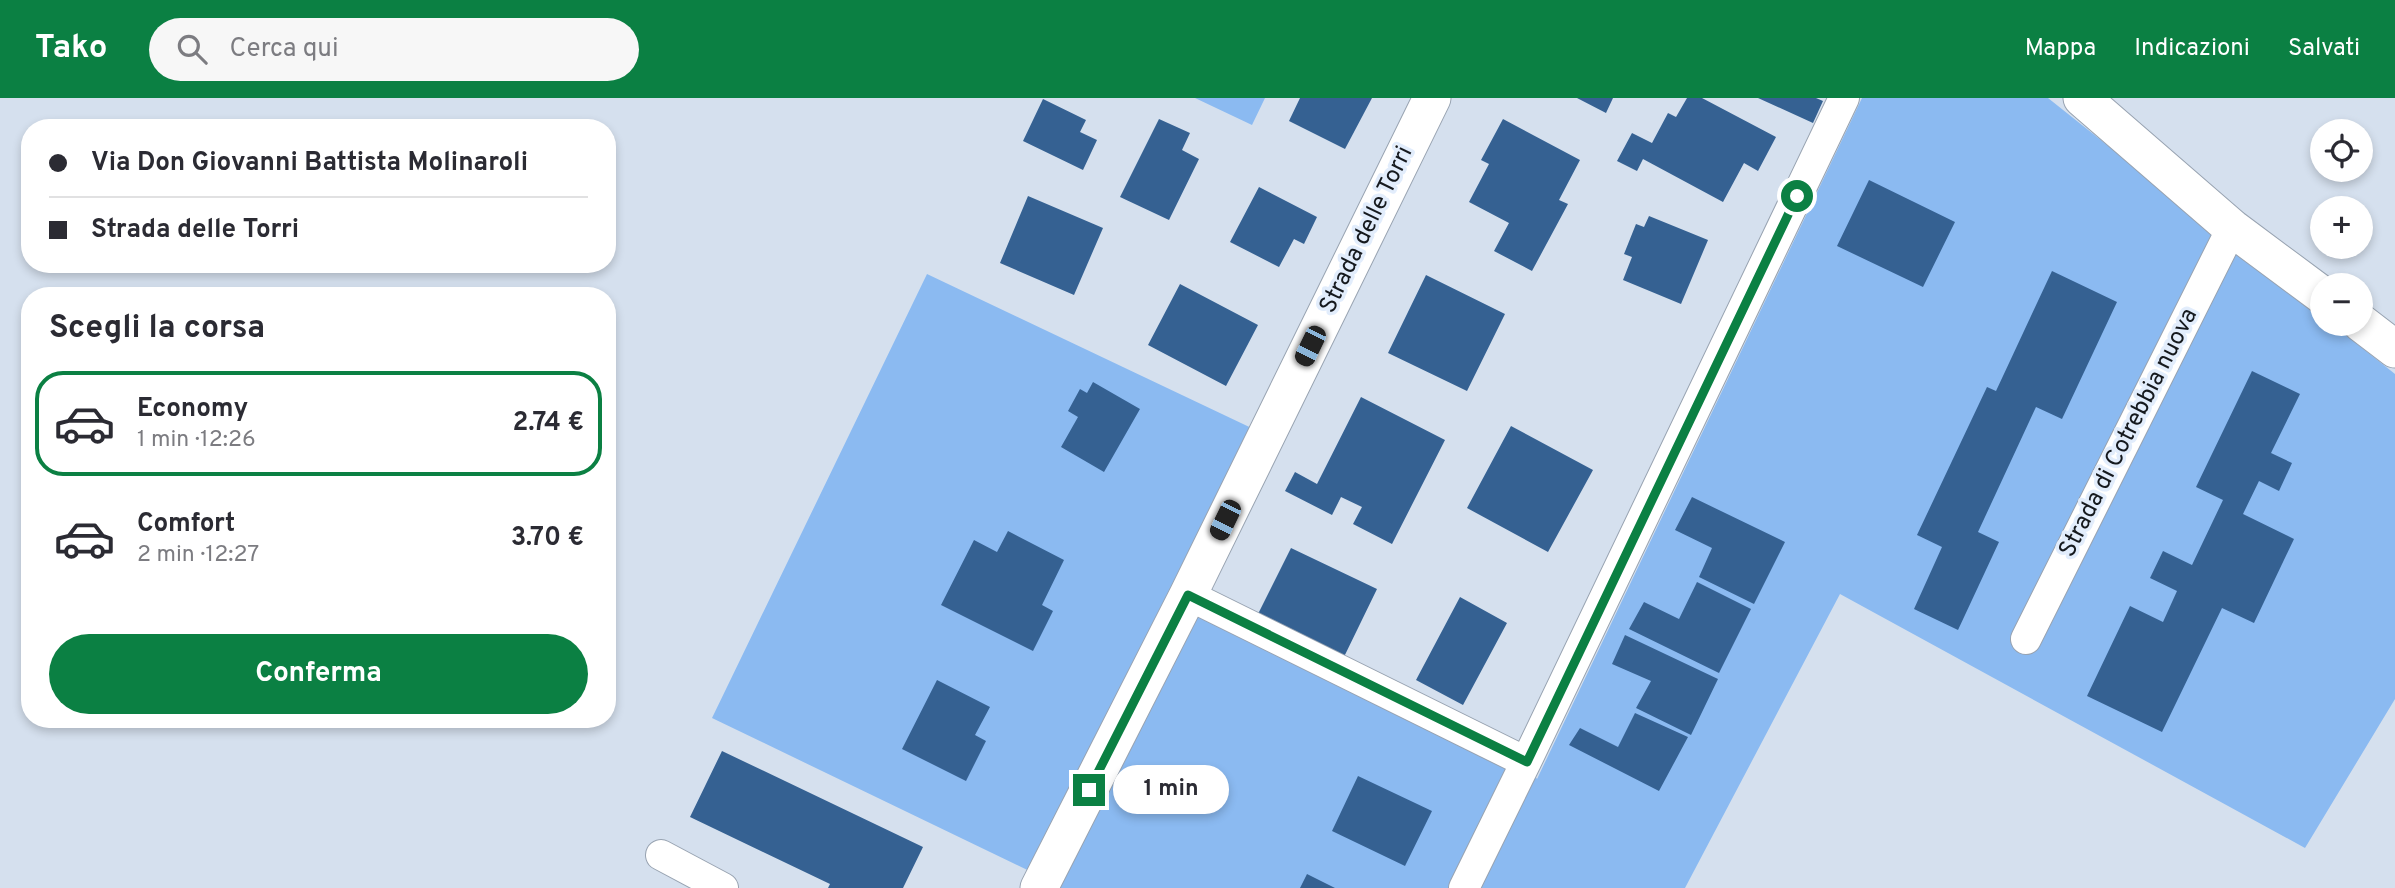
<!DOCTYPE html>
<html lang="it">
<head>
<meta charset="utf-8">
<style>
	:root { --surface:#fff; --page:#f7f7f7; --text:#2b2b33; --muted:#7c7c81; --line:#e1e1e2; --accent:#0b8043 }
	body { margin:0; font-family:Overpass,sans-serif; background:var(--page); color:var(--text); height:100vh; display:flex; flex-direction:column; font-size:26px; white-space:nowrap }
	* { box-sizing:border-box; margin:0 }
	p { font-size:23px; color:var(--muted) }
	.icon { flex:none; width:38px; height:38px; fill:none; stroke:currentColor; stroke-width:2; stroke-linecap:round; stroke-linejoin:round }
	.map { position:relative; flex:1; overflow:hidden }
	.panel { position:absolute; left:21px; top:189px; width:595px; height:441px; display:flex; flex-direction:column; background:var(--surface); border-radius:28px; box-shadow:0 4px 10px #0003 }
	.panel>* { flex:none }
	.hud { position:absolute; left:21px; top:21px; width:595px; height:154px; border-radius:28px; box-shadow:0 4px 10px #0003; display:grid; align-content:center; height:154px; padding:0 28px; background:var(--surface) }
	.fabs { position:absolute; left:2310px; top:21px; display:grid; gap:14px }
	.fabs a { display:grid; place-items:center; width:63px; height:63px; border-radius:50%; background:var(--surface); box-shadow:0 4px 10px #0003; font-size:35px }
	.end { position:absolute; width:32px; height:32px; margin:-16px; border:9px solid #0b8043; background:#fff; box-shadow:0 0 0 4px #fff }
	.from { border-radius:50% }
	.bubble { position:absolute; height:49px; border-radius:24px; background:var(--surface); box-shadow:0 4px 10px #0003; font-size:23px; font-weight:700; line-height:49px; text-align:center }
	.car { position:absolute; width:21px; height:42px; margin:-21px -10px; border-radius:9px; box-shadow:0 0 5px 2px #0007; background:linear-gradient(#222 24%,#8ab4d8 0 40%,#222 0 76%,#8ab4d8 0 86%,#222 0) }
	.hud b { display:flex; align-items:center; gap:24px; height:66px; font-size:26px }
	.hud b+b { border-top:2px solid var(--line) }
	.hud i { width:18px; height:18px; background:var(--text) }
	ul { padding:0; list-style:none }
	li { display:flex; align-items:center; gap:21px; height:105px; margin:0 14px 10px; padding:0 14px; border:4px solid transparent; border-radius:28px }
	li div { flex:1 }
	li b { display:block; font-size:26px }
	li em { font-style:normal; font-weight:700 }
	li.current { border-color:var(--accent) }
	li>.icon { width:63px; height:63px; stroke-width:1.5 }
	h2 { padding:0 28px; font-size:32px; line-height:84px }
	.cta { display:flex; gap:14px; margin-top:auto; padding:14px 28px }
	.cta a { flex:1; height:80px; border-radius:42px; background:var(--accent); color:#fff; font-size:28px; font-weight:700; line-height:80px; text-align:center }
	header { display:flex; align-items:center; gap:42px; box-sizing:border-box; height:98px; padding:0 35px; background:var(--accent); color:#fff }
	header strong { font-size:33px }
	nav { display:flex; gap:38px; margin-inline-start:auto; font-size:24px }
	.search { width:490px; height:63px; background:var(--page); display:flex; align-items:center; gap:18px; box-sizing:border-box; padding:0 24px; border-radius:38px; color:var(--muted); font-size:26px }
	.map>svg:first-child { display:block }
	.green { fill:#8bbaf1 }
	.building { fill:#356192 }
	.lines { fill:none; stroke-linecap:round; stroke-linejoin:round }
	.minor-casing { stroke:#98a3b1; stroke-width:32 }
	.tertiary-casing { stroke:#98a3b1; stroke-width:39 }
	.minor { stroke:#fff; stroke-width:30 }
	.tertiary { stroke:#fff; stroke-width:37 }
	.route { stroke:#0b8043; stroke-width:9 }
	.labels { text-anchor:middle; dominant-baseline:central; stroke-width:7; stroke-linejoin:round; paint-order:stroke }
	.street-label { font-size:24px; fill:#15191e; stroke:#e2edfc }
</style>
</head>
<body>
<header>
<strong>Tako</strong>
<div class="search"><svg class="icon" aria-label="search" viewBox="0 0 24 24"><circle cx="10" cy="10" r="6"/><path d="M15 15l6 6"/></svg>Cerca qui</div>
<nav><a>Mappa</a><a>Indicazioni</a><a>Salvati</a></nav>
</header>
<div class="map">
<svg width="2395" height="790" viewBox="0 0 2395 790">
	<rect width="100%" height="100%" fill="#d5e0ee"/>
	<path class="green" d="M1195 0H1265L1252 27Z
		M1862 0H2048L2322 218V226H2332L2395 276V601L2305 750 1840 496 1685 790H1034L1040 778 712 620 927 176 1262 335 1172 504 1526 664 1537 681Z"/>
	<path class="building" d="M1300 0H1372L1345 51 1289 23Z
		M1577 0H1613L1606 15Z
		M1687 0H1702L1776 39 1758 73 1744 65 1723 104 1643 61 1637 73 1617 63 1632 35 1652 45 1668 15 1676 19Z
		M1758 0H1816L1823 3 1813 25Z
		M1043 1 1086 22 1080 34 1097 42 1083 72 1023 43Z
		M1159 21 1190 35 1182 52 1199 61 1169 122 1120 99Z
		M1503 21 1580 62 1559 102 1568 106 1532 173 1494 153 1509 125 1469 104 1489 66 1481 62Z
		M1869 82 1955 124 1923 189 1837 148Z
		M1259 89 1317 119 1304 146 1294 141 1279 169 1230 144Z
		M1028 98 1103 130 1074 197 1000 165Z
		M1649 118 1708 142 1681 206 1623 182 1632 159 1624 156 1636 126 1644 129Z
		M2052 173 2117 204 2062 321 2036 309 1978 434 1999 444 1958 532 1914 511 1942 449 1917 437 1987 289 1996 293Z
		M1426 177 1505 216 1467 293 1388 255Z
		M1180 186 1258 227 1226 288 1148 247Z
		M2252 273 2300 296 2271 355 2292 365 2279 393 2259 383 2243 416 2294 441 2254 525 2222 510 2162 634 2087 598 2130 508 2163 524 2177 493 2150 480 2163 453 2192 467 2223 402 2196 389Z
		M1093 284 1140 311 1104 374 1061 349 1078 319 1068 313 1080 291 1087 295Z
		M1361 299 1445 342 1392 446 1353 426 1362 409 1341 399 1332 417 1285 393 1295 374 1317 386Z
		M1511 328 1593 372 1548 454 1467 410Z
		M1692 399 1785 444 1754 506 1699 479 1712 450 1675 432Z
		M1008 433 1064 462 1042 507 1053 513 1033 553 941 507 974 442 997 454Z
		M1291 450 1377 491 1342 563 1255 522Z
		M1697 484 1751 511 1719 575 1629 531 1644 504 1679 521Z
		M1460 499 1507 525 1463 607 1416 582Z
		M1625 537 1718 581 1691 637 1636 610 1651 583 1612 566Z
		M937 582 990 609 975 637 986 643 966 683 902 651Z
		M1635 615 1688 639 1659 693 1569 647 1580 630 1618 649Z
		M722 653 923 749 903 790H828L830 786 690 719Z
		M1358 678 1432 713 1405 768 1332 733Z
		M1307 776 1335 790H1300Z"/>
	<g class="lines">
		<defs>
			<path id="minor" d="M1188 497 1526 664
				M2026 541 2232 130
				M661 757 723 790
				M1464 790 1526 664 1844 0"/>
			<path id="tertiary" d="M2082 0 2232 130 2322 197
				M2361 225 2395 251
				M1039 790 1188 497 1432 0"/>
		</defs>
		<use href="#minor" class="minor-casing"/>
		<use href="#tertiary" class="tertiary-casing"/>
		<use href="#minor" class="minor"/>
		<use href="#tertiary" class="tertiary"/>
	</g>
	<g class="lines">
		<path class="route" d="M1089 692 1188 497 1527 664 1797 98"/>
	</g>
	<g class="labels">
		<g class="street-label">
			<text transform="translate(1367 132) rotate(-64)">Strada delle Torri</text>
			<text transform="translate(2129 335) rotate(-63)">Strada di Cotrebbia nuova</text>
		</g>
	</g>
</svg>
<div class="fabs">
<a><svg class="icon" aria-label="locate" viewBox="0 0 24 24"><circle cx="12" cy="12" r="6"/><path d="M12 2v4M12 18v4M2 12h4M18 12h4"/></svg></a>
<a>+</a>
<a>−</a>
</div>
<i class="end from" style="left:1797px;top:98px"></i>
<i class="end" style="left:1089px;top:692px"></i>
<div class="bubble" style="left:1113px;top:667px;width:116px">1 min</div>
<i class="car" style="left:1310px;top:248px;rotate:206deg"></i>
<i class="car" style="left:1225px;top:422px;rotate:206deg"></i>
<div class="hud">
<b><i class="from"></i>Via Don Giovanni Battista Molinaroli</b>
<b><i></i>Strada delle Torri</b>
</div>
<section class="panel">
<h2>Scegli la corsa</h2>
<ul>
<li class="current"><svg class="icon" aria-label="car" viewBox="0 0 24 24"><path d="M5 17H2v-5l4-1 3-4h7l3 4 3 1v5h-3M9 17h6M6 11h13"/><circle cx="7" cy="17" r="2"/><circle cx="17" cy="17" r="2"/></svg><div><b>Economy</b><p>1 min · 12:26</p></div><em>2.74 €</em></li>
<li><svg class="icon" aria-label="car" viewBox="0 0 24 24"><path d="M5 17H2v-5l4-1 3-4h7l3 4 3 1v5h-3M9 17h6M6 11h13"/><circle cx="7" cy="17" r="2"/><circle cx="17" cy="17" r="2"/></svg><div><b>Comfort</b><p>2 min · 12:27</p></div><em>3.70 €</em></li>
</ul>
<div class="cta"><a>Conferma</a></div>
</section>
</div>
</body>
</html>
